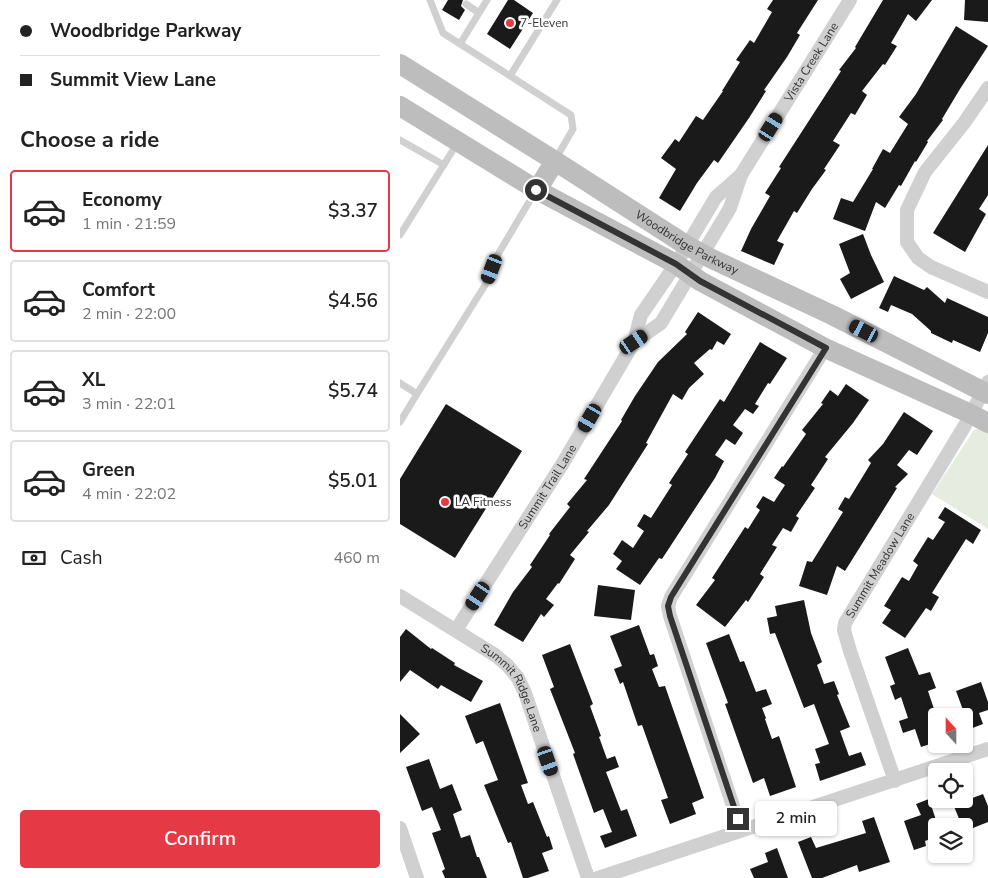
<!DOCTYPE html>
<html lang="en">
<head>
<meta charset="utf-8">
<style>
	:root { --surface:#fff; --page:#f2f2f2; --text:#222; --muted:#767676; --line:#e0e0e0; --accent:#e63946 }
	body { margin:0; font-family:"Nunito Sans",sans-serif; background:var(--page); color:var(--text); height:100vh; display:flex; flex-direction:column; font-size:19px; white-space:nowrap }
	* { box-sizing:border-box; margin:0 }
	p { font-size:16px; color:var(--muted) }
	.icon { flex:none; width:28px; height:28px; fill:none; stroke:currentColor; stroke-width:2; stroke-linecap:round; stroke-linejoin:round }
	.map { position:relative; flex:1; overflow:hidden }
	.sheet { display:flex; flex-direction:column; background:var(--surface); width:400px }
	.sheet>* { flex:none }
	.guide { display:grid; align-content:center; height:110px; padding:0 20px; background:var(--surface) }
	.needle { width:32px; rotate:339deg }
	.controls { position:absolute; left:528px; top:708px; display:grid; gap:10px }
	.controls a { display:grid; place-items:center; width:45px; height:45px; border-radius:5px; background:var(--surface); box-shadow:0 1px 4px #0004; font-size:25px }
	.end { position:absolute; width:22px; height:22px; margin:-11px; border:6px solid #333; background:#fff; box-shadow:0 0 0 2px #fff }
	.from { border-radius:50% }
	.bubble { position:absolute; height:35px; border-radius:5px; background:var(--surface); box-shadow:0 1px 4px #0004; font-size:16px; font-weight:600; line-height:35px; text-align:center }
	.car { position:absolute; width:15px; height:30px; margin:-15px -8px; border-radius:6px; box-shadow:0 0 4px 1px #0007; background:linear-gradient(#222 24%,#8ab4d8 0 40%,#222 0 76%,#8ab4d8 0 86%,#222 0) }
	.guide b { display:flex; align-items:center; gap:18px; height:48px; font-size:19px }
	.guide b+b { border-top:1px solid var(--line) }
	.guide i { width:12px; height:12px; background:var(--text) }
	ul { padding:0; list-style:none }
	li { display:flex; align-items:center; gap:15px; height:82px; margin:0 10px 8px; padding:0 10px; border:2px solid var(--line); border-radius:5px }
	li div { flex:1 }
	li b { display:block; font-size:19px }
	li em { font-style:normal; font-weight:600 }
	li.active { border-color:var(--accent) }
	li>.icon { width:45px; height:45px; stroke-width:1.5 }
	h2 { padding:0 20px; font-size:22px; line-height:60px }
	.pay { display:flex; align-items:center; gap:12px; height:55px; padding:0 20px; font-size:19px }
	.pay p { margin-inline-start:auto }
	.button { display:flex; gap:10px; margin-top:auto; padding:10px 20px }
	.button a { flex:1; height:58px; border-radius:5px; background:var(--accent); color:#fff; font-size:20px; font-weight:600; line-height:58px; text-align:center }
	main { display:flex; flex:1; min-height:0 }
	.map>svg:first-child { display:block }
	.green { fill:#e6ecdf }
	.building { fill:#1a1a1a }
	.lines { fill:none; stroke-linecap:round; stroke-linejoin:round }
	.lane { stroke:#d0d0d0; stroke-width:7 }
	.street { stroke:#d0d0d0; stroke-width:14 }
	.secondary { stroke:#bdbdbd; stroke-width:20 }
	.route { stroke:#333; stroke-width:6 }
	.poi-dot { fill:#e63946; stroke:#fff; stroke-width:2 }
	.labels { text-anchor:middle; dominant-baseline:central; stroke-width:5; stroke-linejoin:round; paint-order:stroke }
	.poi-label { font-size:12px; fill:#333; stroke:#fff; text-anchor:start }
	.street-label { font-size:12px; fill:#333; stroke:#fff }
</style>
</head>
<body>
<main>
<section class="sheet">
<div class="guide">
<b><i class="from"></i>Woodbridge Parkway</b>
<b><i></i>Summit View Lane</b>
</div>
<h2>Choose a ride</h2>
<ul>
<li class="active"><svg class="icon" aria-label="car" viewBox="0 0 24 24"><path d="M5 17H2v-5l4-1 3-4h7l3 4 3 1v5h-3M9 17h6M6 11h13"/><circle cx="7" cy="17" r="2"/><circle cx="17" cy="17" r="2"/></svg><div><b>Economy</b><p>1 min · 21:59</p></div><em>$3.37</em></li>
<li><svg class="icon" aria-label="car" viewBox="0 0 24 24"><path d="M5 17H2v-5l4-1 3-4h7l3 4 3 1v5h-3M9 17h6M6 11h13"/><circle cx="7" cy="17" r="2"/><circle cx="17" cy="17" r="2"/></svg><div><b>Comfort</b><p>2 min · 22:00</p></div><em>$4.56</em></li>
<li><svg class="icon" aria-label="car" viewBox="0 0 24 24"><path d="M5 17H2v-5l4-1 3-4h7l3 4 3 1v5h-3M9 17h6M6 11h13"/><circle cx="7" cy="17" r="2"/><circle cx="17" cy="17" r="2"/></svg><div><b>XL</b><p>3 min · 22:01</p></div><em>$5.74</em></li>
<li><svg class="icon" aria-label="car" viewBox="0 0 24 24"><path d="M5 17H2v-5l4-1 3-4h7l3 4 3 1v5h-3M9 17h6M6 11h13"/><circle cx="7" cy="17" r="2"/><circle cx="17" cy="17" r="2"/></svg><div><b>Green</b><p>4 min · 22:02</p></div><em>$5.01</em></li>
</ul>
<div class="pay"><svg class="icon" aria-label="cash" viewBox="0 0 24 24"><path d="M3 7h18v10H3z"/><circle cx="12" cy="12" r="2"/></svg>Cash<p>460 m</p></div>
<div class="button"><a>Confirm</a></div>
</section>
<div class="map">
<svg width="588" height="878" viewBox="0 0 588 878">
	<rect width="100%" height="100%" fill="#fff"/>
	<path class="green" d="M577 429H585L588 430V529L532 494 574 430Z"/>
	<path class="building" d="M48 0H63L61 6 65 10 59 20 42 10Z
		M108 0H114L133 13 110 49 87 34Z
		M373 0H418L397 33 400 35 387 57 364 90 366 91 349 118 318 163 314 160 297 183 280 211 259 198 276 169 261 158 275 139 279 142 296 116 303 120 323 91H322L340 62 336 60 350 40 354 43 372 12 367 9Z
		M483 0H532L516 21 508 14 491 43 497 46 485 65 483 64 462 91 467 95 455 115 451 113 433 141 440 145 424 169 426 170 412 189 397 213 394 211 377 241 384 244 374 265 341 251 351 229 370 196 365 193 381 168 379 167 441 71 439 70 456 48 455 47Z
		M565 0H588V22L564 20Z
		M556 26 588 46 560 89 542 119 543 120 527 141 528 142 516 162 515 161 501 186 499 185 485 208 476 202 465 231 433 219 441 198 453 202 473 169H472L483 149 490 153 508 124 499 117 516 94Z
		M588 145V195L579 209 586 214 565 252 533 233Z
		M463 234 471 255 484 282 451 299 440 279 450 273 439 244Z
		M494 276 524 290 527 287 545 303 547 298 588 317V333L580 352 553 340 552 343 531 333V331L512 314 491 305 488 312 479 308Z
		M298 312 331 334 324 345 317 341 312 350 310 349 294 363 304 374 289 388 282 400 273 394 246 443 248 444 209 505 187 531 189 532 170 555 175 559 159 584 158 583 146 599 154 605 144 617 141 614 123 642 94 625 113 592 132 567 130 565 150 535 149 534 170 507 167 504 187 480 184 479 222 421 221 420 235 396 258 362 287 334 285 332Z
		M360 342 387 358 370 384 368 383 355 404 359 406 353 414 345 409 333 425 343 433 335 445 326 439 315 455 324 461 315 478 262 559 259 558 240 585 216 569 222 561 213 554 222 540 233 548 244 531 237 526 244 514 251 518 272 485 269 483 288 454 285 452 320 399 324 402Z
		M446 384 469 400 453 423 425 457 428 459 411 485 415 488 396 516 399 518 391 532 383 528 372 545 377 547 360 574 364 577 348 602 346 600 325 627 296 605 315 580 312 578 345 527 348 529 360 510 356 507 363 496 374 502 385 485 374 478 382 466 383 467 406 434 402 430 423 404 421 403 430 390 438 396Z
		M46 404 122 451 55 558 0 524V479Z
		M504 412 533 431 517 455 509 450 497 465 508 474 495 487 497 488 445 571 437 566 427 595 399 586 407 561 412 562 443 512 438 509 445 497 449 499 471 463 468 460 483 444Z
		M545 507 581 530 573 544 566 539 532 593 539 597 531 611 526 608 505 638 482 623 491 610 484 606 502 577 509 581 518 565 513 561 528 537 533 540 545 522 538 518Z
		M198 585 235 590 231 620 194 616Z
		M404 600 411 633 422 662 417 665 424 684 434 681 439 694 437 695 450 727 440 731 449 756 461 752 466 765 420 781 415 764 420 763 415 749 429 744 414 704 404 708 375 633 370 634 367 618 377 616 375 606Z
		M239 625 250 655 254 654 258 666 252 669 259 687 265 686 304 798 292 803 296 814 270 824 261 800 268 798 242 725 238 726 223 682 220 684 214 669 222 666 210 636Z
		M6 629 31 649 32 648 55 663 54 665 83 681 71 702 41 685 38 689 10 670 0 682V637Z
		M329 634 340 662 344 661 356 692 366 689 372 704 362 708 366 718 365 719 372 739 379 736 396 787 370 796 364 778 353 783 325 704 328 703 306 643Z
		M170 644 193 704 190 706 201 736 199 737 207 759 215 756 219 767 206 772 221 811 227 809 237 836 205 848 200 836 212 832 203 809 194 813 173 754 175 753 150 689 154 687 142 655Z
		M508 648 519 675 530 672 536 688 528 691 534 709 536 708V742L521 747 515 729 503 733 499 721 508 718 501 697 495 700 490 686 495 684 485 657Z
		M581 682 588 702V710L579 713 583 724 570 729 556 691Z
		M100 703 128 783 121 785 128 804 133 802 147 837 149 836 153 849 142 853 149 871 128 878H123L111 842 108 843 84 785 98 780 83 741 76 744 65 716Z
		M0 714 20 734 0 753Z
		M29 759 40 789 52 784 62 810 53 814 61 838 70 835 77 857H79L87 878H45L42 871 45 869 32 833 41 830 32 807 22 811 6 767Z
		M583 794 588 806V822L568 830H564V826H562L551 799H566L567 800Z
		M529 799 538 826H536V837L525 841 526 846 514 850 504 821 521 815 516 804Z
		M474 817 490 862 459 872 457 865 422 878H412L398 842 411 837 416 848 466 833 462 821Z
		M377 848 388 878H354L350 869 368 862 365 853Z"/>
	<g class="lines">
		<path class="lane" d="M30 0 43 33 171 115 173 129 155 160
			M66 4 79 13
			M60 44 87 0
			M110 76 157 0
			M0 140 44 165
			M0 235 58 142
			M0 383 17 394 87 282 97 256 135 192
			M0 422 17 394"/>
		<g class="street">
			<path d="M588 88 564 123 525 172 507 210V242L518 258 531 267 588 292"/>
			<path id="s1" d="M234 342 261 323 330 208 341 175 450 0"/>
			<path id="s2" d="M0 596 95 655 108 666 118 678 125 693 188 878"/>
			<path id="s3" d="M56 630 163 463 234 342 241 315 276 264 316 197 341 175"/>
			<path id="s4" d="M495 781 450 651 444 630 445 623 564 427 588 382"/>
			<path d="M0 828 17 878"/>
			<path d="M341 830 270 616 268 606 271 597 425 348"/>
			<path d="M198 878 588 749"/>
		</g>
		<g class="secondary">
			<path id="s5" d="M0 64 155 161 286 245 312 259 432 315 588 394"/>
			<path d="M0 106 137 190 276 264 300 281 425 348 571 414 588 423"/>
			<path d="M137 190 155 161"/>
		</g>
	</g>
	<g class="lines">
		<path class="route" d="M136 190 276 264 300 281 426 348 271 597 268 606 270 616 338 819"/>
	</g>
	<g class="poi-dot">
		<circle cx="110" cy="23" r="5"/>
		<circle cx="45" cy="502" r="5"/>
	</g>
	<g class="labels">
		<g class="poi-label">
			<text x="120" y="23">7-Eleven</text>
			<text x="55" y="502">LA Fitness</text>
		</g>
		<g class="street-label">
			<text stroke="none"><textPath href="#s1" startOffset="335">Vista Creek Lane</textPath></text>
			<text stroke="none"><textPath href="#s5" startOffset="338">Woodbridge Parkway</textPath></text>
			<text stroke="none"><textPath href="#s3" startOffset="170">Summit Trail Lane</textPath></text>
			<text stroke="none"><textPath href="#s4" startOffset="234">Summit Meadow Lane</textPath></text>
			<text stroke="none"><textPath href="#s2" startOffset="149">Summit Ridge Lane</textPath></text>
		</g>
	</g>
</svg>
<div class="controls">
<a><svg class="needle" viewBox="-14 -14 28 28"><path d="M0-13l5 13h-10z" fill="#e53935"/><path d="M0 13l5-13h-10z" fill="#767676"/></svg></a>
<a><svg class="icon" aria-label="locate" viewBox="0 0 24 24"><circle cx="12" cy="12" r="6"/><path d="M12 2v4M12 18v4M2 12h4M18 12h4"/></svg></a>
<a><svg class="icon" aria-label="layers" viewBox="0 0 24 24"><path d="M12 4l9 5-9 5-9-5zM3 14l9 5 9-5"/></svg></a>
</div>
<i class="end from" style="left:136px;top:190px"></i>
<i class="end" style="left:338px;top:819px"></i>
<div class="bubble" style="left:355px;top:801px;width:82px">2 min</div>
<i class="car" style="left:371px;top:127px;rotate:32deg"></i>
<i class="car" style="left:92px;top:269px;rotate:201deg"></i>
<i class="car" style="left:464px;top:331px;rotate:297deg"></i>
<i class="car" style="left:234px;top:342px;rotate:56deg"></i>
<i class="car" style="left:190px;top:418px;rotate:210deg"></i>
<i class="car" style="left:78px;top:596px;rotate:213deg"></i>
<i class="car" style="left:148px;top:761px;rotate:161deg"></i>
</div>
</main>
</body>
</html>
